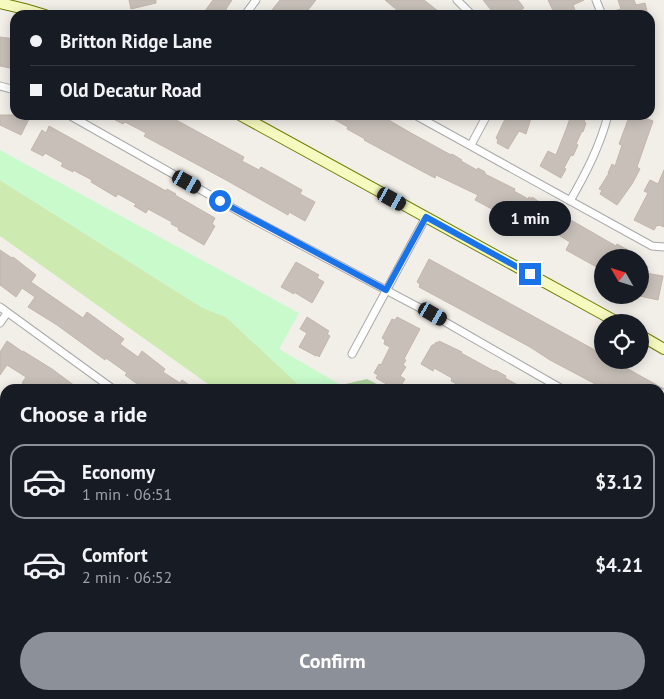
<!DOCTYPE html>
<html lang="en">
<head>
<meta charset="utf-8">
<style>
	:root { --surface:#171b24; --page:#20242c; --text:#f1f3f6; --muted:#9ea1a6; --line:#363941; --accent:#8c9099 }
	body { margin:0; font-family:"PT Sans",sans-serif; background:var(--page); color:var(--text); height:100vh; display:flex; flex-direction:column; font-size:19px; white-space:nowrap }
	* { box-sizing:border-box; margin:0 }
	p { font-size:16px; color:var(--muted) }
	.icon { flex:none; width:28px; height:28px; fill:none; stroke:currentColor; stroke-width:2; stroke-linecap:round; stroke-linejoin:round }
	.map { position:relative; flex:1; overflow:hidden }
	.side { position:absolute; left:0px; top:384px; width:665px; height:316px; display:flex; flex-direction:column; background:var(--surface); border-radius:15px 15px 0 0; box-shadow:0 2px 12px #0003 }
	.side>* { flex:none }
	.guide { position:absolute; left:10px; top:10px; width:645px; height:110px; border-radius:15px; box-shadow:0 2px 12px #0003; display:grid; align-content:center; height:110px; padding:0 20px; background:var(--surface) }
	.needle { width:32px; rotate:309deg }
	.tools { position:absolute; left:594px; top:249px; display:grid; gap:10px }
	.tools a { display:grid; place-items:center; width:55px; height:55px; border-radius:50%; background:var(--surface); box-shadow:0 2px 12px #0003; font-size:25px }
	.end { position:absolute; width:22px; height:22px; margin:-11px; border:6px solid #1a73e8; background:#fff; box-shadow:0 0 0 2px #fff }
	.from { border-radius:50% }
	.bubble { position:absolute; height:35px; border-radius:18px; background:var(--surface); box-shadow:0 2px 12px #0003; font-size:16px; font-weight:800; line-height:35px; text-align:center }
	.car { position:absolute; width:15px; height:30px; margin:-15px -8px; border-radius:6px; box-shadow:0 0 4px 1px #0007; background:linear-gradient(#222 24%,#8ab4d8 0 40%,#222 0 76%,#8ab4d8 0 86%,#222 0) }
	.guide b { display:flex; align-items:center; gap:18px; height:48px; font-size:19px }
	.guide b+b { border-top:1px solid var(--line) }
	.guide i { width:12px; height:12px; background:var(--text) }
	ul { padding:0; list-style:none }
	li { display:flex; align-items:center; gap:15px; height:75px; margin:0 10px 8px; padding:0 10px; border:2px solid transparent; border-radius:15px }
	li div { flex:1 }
	li b { display:block; font-size:19px }
	li em { font-style:normal; font-weight:800 }
	li.active { border-color:var(--accent) }
	li>.icon { width:45px; height:45px; stroke-width:1.5 }
	h2 { padding:0 20px; font-size:22px; line-height:60px }
	.primary-button { display:flex; gap:10px; margin-top:auto; padding:10px 20px }
	.primary-button a { flex:1; height:58px; border-radius:30px; background:var(--accent); color:#fff; font-size:20px; font-weight:800; line-height:58px; text-align:center }
	.map>svg:first-child { display:block }
	.grass { fill:#cdebb0 }
	.forest { fill:#add19e }
	.park { fill:#c8facc }
	.building { fill:#c7bfb8; stroke:#c4b6ab }
	.lines { fill:none; stroke-linecap:round; stroke-linejoin:round }
	.street-casing { stroke:#a9a9a9; stroke-width:9 }
	.secondary-casing { stroke:#707d05; stroke-width:12 }
	.street { stroke:#fff; stroke-width:7 }
	.secondary { stroke:#f7fabf; stroke-width:10 }
	.route { stroke:#1a73e8; stroke-width:6 }
</style>
</head>
<body>
<div class="map">
<svg width="664" height="699" viewBox="0 0 664 699">
	<rect width="100%" height="100%" fill="#f2efe9"/>
	<path class="grass" d="M0 180 187 298 203 308 226 317 298 384 312 389H215L0 236Z
		M664 490V598L660 594V495Z
		M660 642 664 645V699H511L514 695H660Z"/>
	<path class="forest" d="M367 379 387 389H341V385Z"/>
	<path class="park" d="M0 150 299 313 279 349 341 385V389H312L298 384 226 317 203 308 187 298 0 180Z"/>
	<path class="building" d="M129 0H156V3L131 9Z
		M213 0H232L226 9 227 10 223 15H202Z
		M280 0H316L304 15H268Z
		M385 0H424L443 15H403Z
		M483 0H518L524 8 514 15H495Z
		M548 0H584L573 5 575 10 573 11 574 13 569 15H555Z
		M618 0H634L636 5 645 3 648 15H607V13L621 9Z
		M0 37 15 39V69L0 66Z
		M0 115H31L21 135 0 125Z
		M111 115H167L244 157 242 161 259 170 261 167 302 190 300 194 315 202 305 221 289 212 288 215 226 180 144 136 146 133 125 122 123 124 115 120 116 118Z
		M326 115H369L375 118 377 115H380L411 133 451 155 452 154 462 160 461 161 477 170 478 168 485 172V174L515 189 514 191 528 199 529 197 532 199V197L552 210 551 211 568 221 569 219 616 246 617 244 628 250 627 252 637 258H602V270L566 250 570 242 550 230 548 233 510 212 507 217 475 200 478 195 436 175 435 178 416 168 364 140 365 139 347 129 348 127Z
		M509 115H523L531 118 526 134 519 131 508 149 497 143 498 140 496 138 506 117 508 118Z
		M571 115H587L584 122 586 123 583 132 582 131 576 144 578 145 573 156 571 155 564 168 566 169 561 178 540 166 548 151 556 155 567 127Z
		M631 115H637L653 121 637 167 640 169 632 184 617 205 600 194 602 190 599 189 609 173H608L612 164 615 166 622 145 619 144 629 117 630 118Z
		M49 126 166 191 167 189 176 194 175 195 215 218 212 224 215 226 204 245 178 230 179 228 171 224 172 222 148 209 146 213 134 206 136 204 118 194 116 197 91 182 92 180 73 170V172L61 166 63 163 45 153 43 156 31 150 42 130 46 133Z
		M664 170V227L659 225 658 226 657 225 654 230 634 220 648 193 644 191 650 180 658 184Z
		M0 250 12 258 13 257 36 275 31 282 83 318 87 312 124 339 120 344 138 357 142 351 165 369 163 372 180 383 182 380 195 389H144L125 375 127 373 106 358 105 360 57 325 28 307 35 297 22 288 16 297 0 285Z
		M429 259 602 354V360H612L664 389H609L600 384 599 386 550 360 530 347 419 287 420 284 417 282Z
		M296 262 319 275 317 278 324 282 312 303 294 292V294L281 287Z
		M640 262 648 267 645 273 663 276 658 300 640 296Z
		M307 317 329 331 327 334 330 336 319 357 317 355 316 356 299 347 307 333 300 329Z
		M397 317 420 329 404 359 406 360 403 365 406 367 400 376 405 379 399 389H395L376 378 378 375 374 373 379 364 381 365 390 347 384 344 385 340 382 338 392 319 395 320Z
		M7 341 23 352V351L52 369 79 389H41L36 385 34 389H30L22 383 26 377 7 365 0 375V352Z
		M439 341 462 352 461 353 494 371 495 370 506 376 505 378 525 389H466L451 381 452 378 434 368 433 371 421 364 432 345H434L436 342 438 343Z"/>
	<g class="lines">
		<defs>
			<path id="street" d="M457 0 472 15
				M596 0 602 15
				M245 15 256 0
				M0 86 15 90
				M69 115 254 220 433 315 562 389
				M415 115 652 246 664 247
				M471 145 487 115
				M570 201C586 173 600 146 608 115
				M0 307 113 389
				M0 323 7 313
				M352 354 426 217
				M660 445 664 448
				M0 467 5 471
				M370 695 375 699
				M427 699 430 695"/>
			<path id="secondary" d="M0 3 25 9 45 15
				M240 115 617 322
				M640 335 664 349
				M0 585 5 586
				M0 611 5 612
				M204 695 210 699
				M250 695 255 699"/>
		</defs>
		<use href="#street" class="street-casing"/>
		<use href="#secondary" class="secondary-casing"/>
		<use href="#street" class="street"/>
		<use href="#secondary" class="secondary"/>
	</g>
	<g class="lines">
		<path class="route" d="M220 201 386 290 426 217 530 274"/>
	</g>
</svg>
<div class="tools">
<a><svg class="needle" viewBox="-14 -14 28 28"><path d="M0-13l5 13h-10z" fill="#e53935"/><path d="M0 13l5-13h-10z" fill="#9ea1a6"/></svg></a>
<a><svg class="icon" aria-label="locate" viewBox="0 0 24 24"><circle cx="12" cy="12" r="6"/><path d="M12 2v4M12 18v4M2 12h4M18 12h4"/></svg></a>
</div>
<i class="end from" style="left:220px;top:201px"></i>
<i class="end" style="left:530px;top:274px"></i>
<div class="bubble" style="left:489px;top:201px;width:82px">1 min</div>
<i class="car" style="left:187px;top:182px;rotate:119deg"></i>
<i class="car" style="left:392px;top:199px;rotate:119deg"></i>
<i class="car" style="left:433px;top:314px;rotate:120deg"></i>
<div class="guide">
<b><i class="from"></i>Britton Ridge Lane</b>
<b><i></i>Old Decatur Road</b>
</div>
<section class="side">
<h2>Choose a ride</h2>
<ul>
<li class="active"><svg class="icon" aria-label="car" viewBox="0 0 24 24"><path d="M5 17H2v-5l4-1 3-4h7l3 4 3 1v5h-3M9 17h6M6 11h13"/><circle cx="7" cy="17" r="2"/><circle cx="17" cy="17" r="2"/></svg><div><b>Economy</b><p>1 min · 06:51</p></div><em>$3.12</em></li>
<li><svg class="icon" aria-label="car" viewBox="0 0 24 24"><path d="M5 17H2v-5l4-1 3-4h7l3 4 3 1v5h-3M9 17h6M6 11h13"/><circle cx="7" cy="17" r="2"/><circle cx="17" cy="17" r="2"/></svg><div><b>Comfort</b><p>2 min · 06:52</p></div><em>$4.21</em></li>
</ul>
<div class="primary-button"><a>Confirm</a></div>
</section>
</div>
</body>
</html>
